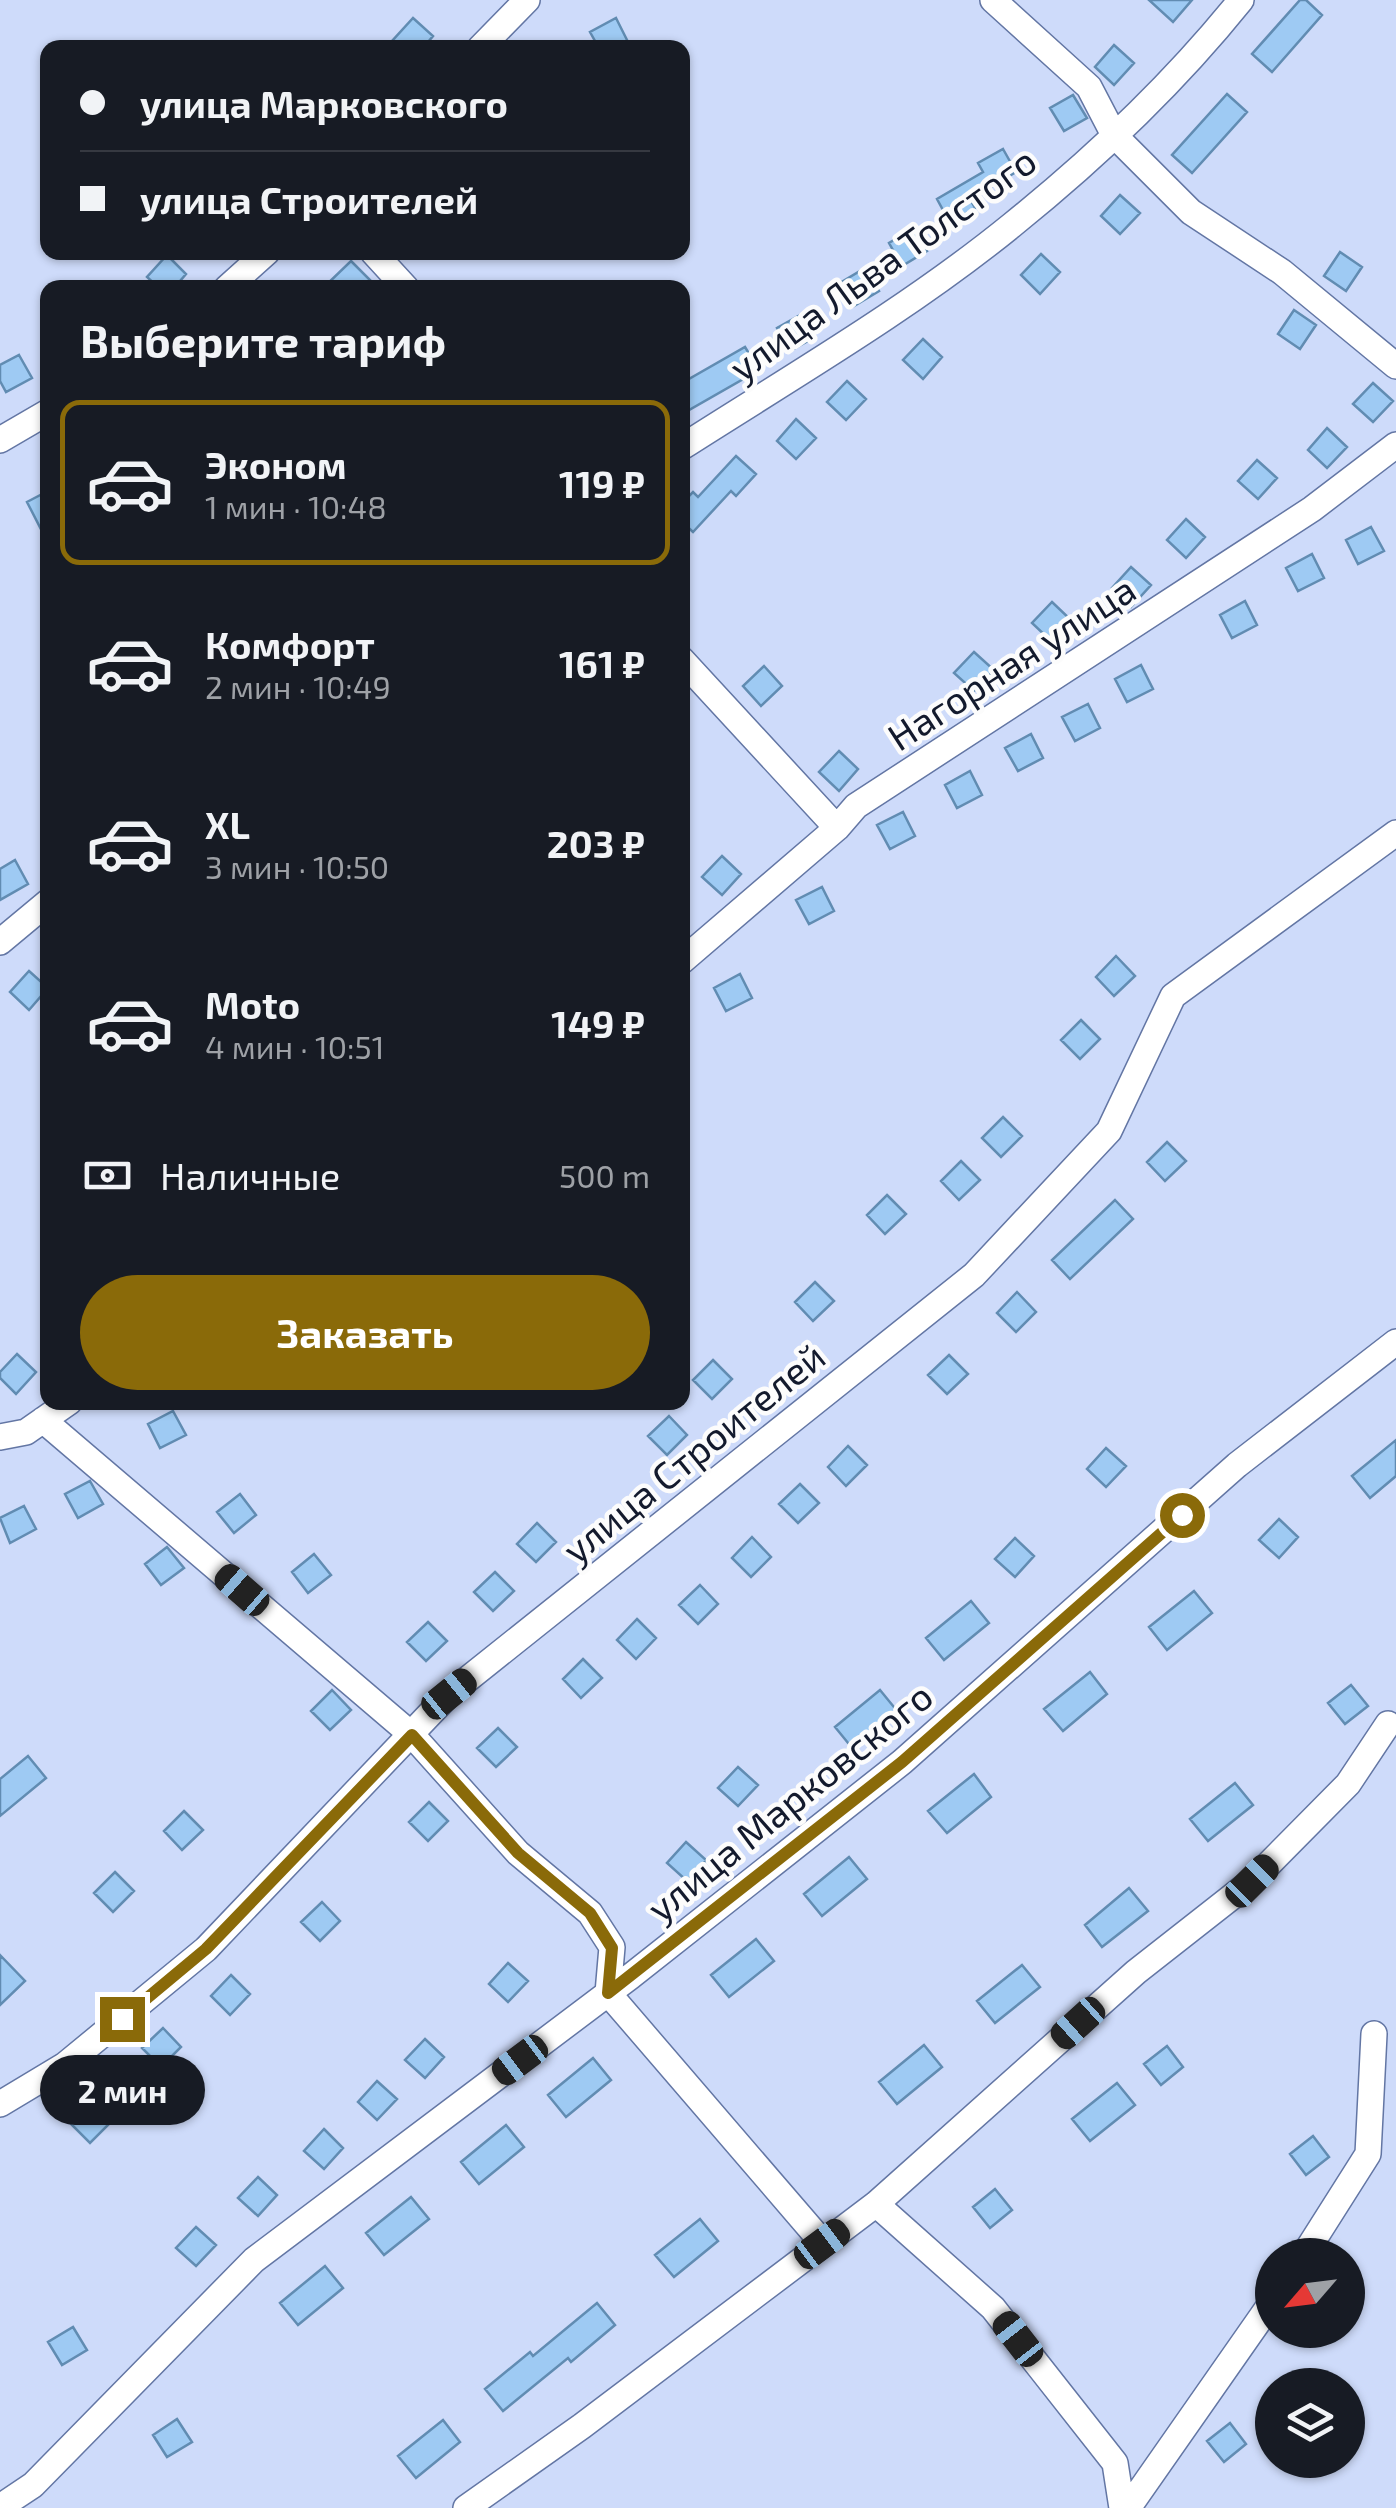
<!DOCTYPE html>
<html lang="ru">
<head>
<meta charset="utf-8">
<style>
	:root { --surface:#171b24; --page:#20242c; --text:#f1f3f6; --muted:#9ea1a6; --line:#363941; --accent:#8a6a09 }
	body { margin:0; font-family:"Exo 2",sans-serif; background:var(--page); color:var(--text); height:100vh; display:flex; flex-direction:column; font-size:38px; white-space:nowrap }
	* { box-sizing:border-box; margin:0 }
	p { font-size:32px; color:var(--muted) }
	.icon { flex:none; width:55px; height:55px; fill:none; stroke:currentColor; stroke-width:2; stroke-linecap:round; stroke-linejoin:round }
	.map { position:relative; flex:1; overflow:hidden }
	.panel { position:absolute; left:40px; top:280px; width:650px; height:1130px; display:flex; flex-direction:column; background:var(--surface); border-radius:20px; box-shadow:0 2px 8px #0004 }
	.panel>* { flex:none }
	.guide { position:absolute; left:40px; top:40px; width:650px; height:220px; border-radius:20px; box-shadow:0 2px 8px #0004; display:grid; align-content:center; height:220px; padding:0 40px; background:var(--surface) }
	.needle { width:65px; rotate:242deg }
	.buttons { position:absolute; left:1255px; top:2238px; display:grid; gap:20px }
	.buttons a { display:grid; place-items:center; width:110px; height:110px; border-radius:50%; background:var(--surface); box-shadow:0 2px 8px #0004; font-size:50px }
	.end { position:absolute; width:45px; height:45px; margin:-22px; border:12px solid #8a6a09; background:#fff; box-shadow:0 0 0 5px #fff }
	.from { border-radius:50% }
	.bubble { position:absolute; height:70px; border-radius:35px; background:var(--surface); box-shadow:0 2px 8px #0004; font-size:32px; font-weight:700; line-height:70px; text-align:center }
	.car { position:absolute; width:30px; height:60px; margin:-30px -15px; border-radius:12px; box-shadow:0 0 8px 2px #0007; background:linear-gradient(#222 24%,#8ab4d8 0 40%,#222 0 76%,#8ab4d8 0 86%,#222 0) }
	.guide b { display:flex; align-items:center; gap:35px; height:95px; font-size:38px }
	.guide b+b { border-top:2px solid var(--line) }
	.guide i { width:25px; height:25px; background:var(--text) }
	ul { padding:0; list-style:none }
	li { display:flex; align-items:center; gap:30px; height:165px; margin:0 20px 15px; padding:0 20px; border:5px solid transparent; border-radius:20px }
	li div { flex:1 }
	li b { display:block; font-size:38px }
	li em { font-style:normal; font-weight:700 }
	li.selected { border-color:var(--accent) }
	li>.icon { width:90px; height:90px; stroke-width:1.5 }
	h2 { padding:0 40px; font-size:45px; line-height:120px }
	.pay { display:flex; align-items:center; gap:25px; height:110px; padding:0 40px; font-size:38px }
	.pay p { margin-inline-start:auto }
	.primary-button { display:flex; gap:20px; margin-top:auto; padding:20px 40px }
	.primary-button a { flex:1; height:115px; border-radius:60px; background:var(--accent); color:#fff; font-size:40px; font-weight:700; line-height:115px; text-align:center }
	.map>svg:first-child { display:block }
	.building { fill:#9ecaf3; stroke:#618cb2; stroke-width:2.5 }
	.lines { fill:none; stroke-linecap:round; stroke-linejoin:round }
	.minor-casing { stroke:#6376a4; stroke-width:28 }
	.minor { stroke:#fff; stroke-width:25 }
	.route { stroke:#8a6a09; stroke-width:12 }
	.labels { text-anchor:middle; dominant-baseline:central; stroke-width:9; stroke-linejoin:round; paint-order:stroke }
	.street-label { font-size:38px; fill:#131a2d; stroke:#fcfcfc }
</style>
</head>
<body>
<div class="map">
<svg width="1396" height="2508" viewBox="0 0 1396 2508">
	<rect width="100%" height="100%" fill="#cedbfa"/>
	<path class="building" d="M1149 0H1192L1173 22Z
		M1300 0H1306L1322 15 1272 72 1252 54Z
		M413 18 433 36 423 48H402L393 40Z
		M616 18 628 42 618 48H599L590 32Z
		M1114 45 1134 63 1114 85 1095 67Z
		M1227 94 1247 112 1192 173 1172 155Z
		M1073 95 1087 118 1064 131 1050 108Z
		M1003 149 1016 172 970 199 975 208 950 223 937 199 983 172 978 163Z
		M1120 195 1140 213 1120 234 1101 216Z
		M914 228 927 251 902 266 889 243Z
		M1340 252 1362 267 1346 291 1324 276Z
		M1041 254 1060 272 1040 294 1021 275Z
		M167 255 186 274 174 288H159L147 277Z
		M351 261 370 280 362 288H323Z
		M865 268 879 291 854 306 840 283Z
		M1294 310 1316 325 1300 349 1278 334Z
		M802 314 815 337 790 351 777 328Z
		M923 339 942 357 923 379 903 360Z
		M745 347 759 370 689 410 682 399V383Z
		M19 355 32 378 6 392 0 381V365Z
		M847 381 866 399 846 420 827 402Z
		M1373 383 1393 401 1373 422 1353 404Z
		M796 419 816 438 796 459 777 441Z
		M1327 428 1347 447 1327 468 1308 450Z
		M736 456 756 474 736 496 731 491 693 532 682 522V503L693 492 698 497Z
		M1257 460 1277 478 1258 499 1238 481Z
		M48 491V543L27 502Z
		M1186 519 1205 537 1186 558 1167 540Z
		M1371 527 1384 551 1358 564 1346 540Z
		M1312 554 1324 578 1298 591 1286 568Z
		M1131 567 1151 585 1131 607 1112 588Z
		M1245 601 1257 625 1232 638 1220 615Z
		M1052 602 1071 620 1052 642 1032 623Z
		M974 652 994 670 974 691 954 673Z
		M1141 665 1153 689 1127 702 1115 679Z
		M764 666 782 686 761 706 743 686Z
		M1088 704 1100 728 1075 741 1062 717Z
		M1031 734 1043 758 1018 771 1005 748Z
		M839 751 858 769 839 791 819 772Z
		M970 771 982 795 957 808 945 785Z
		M903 812 915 836 890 849 877 825Z
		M722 856 741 874 722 895 702 877Z
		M15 860 28 884 0 900V869Z
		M822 887 834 911 809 924 796 900Z
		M1116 956 1135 976 1114 996 1096 977Z
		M29 971 48 988 29 1010 10 992Z
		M740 974 752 998 726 1011 714 988Z
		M1081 1020 1100 1039 1080 1059 1061 1040Z
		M1003 1117 1022 1136 1001 1157 982 1138Z
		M1167 1142 1186 1161 1165 1181 1147 1162Z
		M961 1161 980 1180 959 1200 941 1181Z
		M887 1195 906 1214 885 1234 867 1215Z
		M1115 1200 1133 1219 1070 1279 1052 1260Z
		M815 1282 834 1301 813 1321 795 1302Z
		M1017 1292 1036 1312 1016 1332 997 1313Z
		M17 1354 36 1372 16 1394 0 1378V1372Z
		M949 1355 968 1374 947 1394 928 1375Z
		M713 1360 732 1379 712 1399 693 1380Z
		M173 1411 186 1435 160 1448 148 1424Z
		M669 1416 687 1435 667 1455 648 1436Z
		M1396 1440V1476L1370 1498 1352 1476Z
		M848 1446 867 1465 846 1486 828 1467Z
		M1106 1448 1126 1466 1106 1487 1087 1469Z
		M90 1481 103 1504 78 1518 65 1494Z
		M800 1484 819 1503 798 1523 779 1504Z
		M240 1494 256 1515 234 1533 217 1512Z
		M24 1506 36 1529 10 1543 0 1518Z
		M1279 1519 1298 1537 1279 1558 1259 1540Z
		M537 1523 556 1542 536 1562 517 1544Z
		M752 1537 771 1557 751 1577 732 1558Z
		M1015 1538 1034 1556 1015 1577 995 1559Z
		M167 1547 184 1568 161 1585 145 1564Z
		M314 1554 331 1575 308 1593 292 1572Z
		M495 1572 514 1591 493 1611 474 1592Z
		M700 1585 718 1604 698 1624 679 1605Z
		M1194 1591 1212 1613 1167 1650 1149 1627Z
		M971 1601 989 1623 944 1660 926 1638Z
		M637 1619 656 1638 636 1659 617 1640Z
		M428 1622 447 1641 426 1661 407 1642Z
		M583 1659 602 1678 581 1698 563 1679Z
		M1090 1672 1107 1694 1063 1731 1044 1709Z
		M1351 1685 1368 1706 1345 1724 1328 1703Z
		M332 1690 351 1710 330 1730 311 1711Z
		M880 1690 898 1712 853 1749 835 1727Z
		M498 1728 517 1747 496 1767 477 1748Z
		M28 1756 46 1778 0 1816V1779Z
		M738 1767 758 1785 738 1806 718 1788Z
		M974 1774 991 1797 947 1833 928 1811Z
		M1235 1783 1253 1805 1208 1841 1190 1819Z
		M429 1802 448 1821 428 1841 409 1822Z
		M184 1811 203 1830 182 1850 164 1831Z
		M686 1842 706 1860 687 1881 667 1863Z
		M849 1857 867 1879 822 1916 804 1894Z
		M115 1872 134 1891 113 1912 94 1893Z
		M1129 1888 1148 1911 1102 1947 1085 1925Z
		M322 1902 340 1921 320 1941 301 1922Z
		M756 1939 774 1961 729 1997 711 1975Z
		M0 1955 25 1981 0 2005Z
		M508 1963 528 1981 508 2002 489 1984Z
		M1022 1965 1040 1987 995 2023 977 2001Z
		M231 1975 250 1994 230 2015 211 1996Z
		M163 2028 181 2047 161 2067 142 2048Z
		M425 2039 444 2057 425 2078 405 2060Z
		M924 2045 942 2067 897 2104 879 2082Z
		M1167 2046 1183 2067 1161 2085 1144 2064Z
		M593 2058 611 2080 566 2117 548 2095Z
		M377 2081 397 2099 377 2120 358 2102Z
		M1117 2083 1135 2105 1090 2141 1072 2119Z
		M92 2103 110 2123 90 2143 71 2124Z
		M506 2125 524 2147 479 2184 461 2162Z
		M324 2129 343 2148 324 2169 304 2151Z
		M1313 2136 1329 2157 1306 2175 1290 2154Z
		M258 2177 277 2195 258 2216 238 2198Z
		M995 2189 1012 2210 990 2228 973 2207Z
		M411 2197 429 2219 384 2255 366 2233Z
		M700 2219 718 2241 674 2277 655 2255Z
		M196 2227 216 2245 196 2266 176 2248Z
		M325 2266 343 2288 298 2325 280 2303Z
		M597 2303 615 2325 571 2362 568 2358 503 2411 485 2389 530 2352 533 2356Z
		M73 2327 87 2350 62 2365 48 2342Z
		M177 2419 192 2442 167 2457 153 2435Z
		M443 2420 460 2442 416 2478 398 2456Z
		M1230 2423 1246 2444 1224 2462 1207 2441Z"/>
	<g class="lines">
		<defs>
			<path id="minor" d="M993 0 1089 87 1114 135 1191 212 1282 272 1396 366
				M480 48 527 0
				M373 252 406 288
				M227 288 267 252
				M0 440 48 412
				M682 447C793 376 910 308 1012 225 1094 159 1175 82 1241 0
				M682 660 837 828
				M0 942 48 902
				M682 961 837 828 856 806 1312 509 1396 445
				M43 1420 412 1735 518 1853 590 1913 612 1947 608 1993 823 2243
				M0 1437 26 1432 69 1402
				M0 2104 65 2065 206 1949 449 1694 974 1275 1109 1131 1173 996 1396 833
				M876 2204 993 2308 1115 2463 1122 2508
				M1304 2255 1368 2154 1374 2034
				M0 2507 33 2485 254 2260 631 1976 902 1762 1237 1465 1396 1342
				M466 2508 582 2426 876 2204 1136 1972 1252 1881 1348 1784 1388 1724
				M1128 2508 1272 2302"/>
		</defs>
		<use href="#minor" class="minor-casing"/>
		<use href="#minor" class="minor"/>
	</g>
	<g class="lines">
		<path class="route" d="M122 2019 206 1949 412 1735 518 1853 590 1913 612 1948 608 1993 902 1762 1182 1515"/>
	</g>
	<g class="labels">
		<g class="street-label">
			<text transform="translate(882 263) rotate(-36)">улица Льва Толстого</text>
			<text transform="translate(1011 662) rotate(-33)">Нагорная улица</text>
			<text transform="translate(693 1452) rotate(-39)">улица Строителей</text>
			<text transform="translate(789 1801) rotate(-39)">улица Марковского</text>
		</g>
	</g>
</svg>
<div class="buttons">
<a><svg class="needle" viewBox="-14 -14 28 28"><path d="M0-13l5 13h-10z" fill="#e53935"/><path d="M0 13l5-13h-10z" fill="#9ea1a6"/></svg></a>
<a><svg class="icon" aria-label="layers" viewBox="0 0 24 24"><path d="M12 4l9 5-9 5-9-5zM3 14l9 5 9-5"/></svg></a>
</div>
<i class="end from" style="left:1182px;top:1515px"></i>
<i class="end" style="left:122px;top:2019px"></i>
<div class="bubble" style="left:40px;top:2055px;width:165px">2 мин</div>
<i class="car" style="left:242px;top:1590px;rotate:311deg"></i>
<i class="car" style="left:449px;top:1694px;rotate:51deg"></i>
<i class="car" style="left:1252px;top:1881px;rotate:45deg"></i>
<i class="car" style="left:1078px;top:2023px;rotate:228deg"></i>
<i class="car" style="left:520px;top:2060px;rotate:233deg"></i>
<i class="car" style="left:822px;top:2244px;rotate:53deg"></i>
<i class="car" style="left:1018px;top:2339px;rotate:322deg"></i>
<div class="guide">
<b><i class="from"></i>улица Марковского</b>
<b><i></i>улица Строителей</b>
</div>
<section class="panel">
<h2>Выберите тариф</h2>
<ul>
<li class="selected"><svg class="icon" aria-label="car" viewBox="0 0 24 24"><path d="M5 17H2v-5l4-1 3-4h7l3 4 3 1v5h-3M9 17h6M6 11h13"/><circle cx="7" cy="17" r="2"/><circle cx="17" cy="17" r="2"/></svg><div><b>Эконом</b><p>1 мин · 10:48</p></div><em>119 ₽</em></li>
<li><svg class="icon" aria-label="car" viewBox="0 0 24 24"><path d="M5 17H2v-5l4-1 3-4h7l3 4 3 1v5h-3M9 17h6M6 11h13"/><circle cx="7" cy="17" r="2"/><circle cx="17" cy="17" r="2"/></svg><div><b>Комфорт</b><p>2 мин · 10:49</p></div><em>161 ₽</em></li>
<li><svg class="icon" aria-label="car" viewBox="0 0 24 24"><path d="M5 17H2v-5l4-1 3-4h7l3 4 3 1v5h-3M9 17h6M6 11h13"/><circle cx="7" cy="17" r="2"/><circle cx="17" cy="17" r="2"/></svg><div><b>XL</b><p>3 мин · 10:50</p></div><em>203 ₽</em></li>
<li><svg class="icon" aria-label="car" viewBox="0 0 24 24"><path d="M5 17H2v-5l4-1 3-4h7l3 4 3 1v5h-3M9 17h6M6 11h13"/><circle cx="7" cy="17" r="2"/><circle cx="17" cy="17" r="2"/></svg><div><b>Moto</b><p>4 мин · 10:51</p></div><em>149 ₽</em></li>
</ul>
<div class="pay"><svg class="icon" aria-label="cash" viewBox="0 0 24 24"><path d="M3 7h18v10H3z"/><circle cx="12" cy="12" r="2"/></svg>Наличные<p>500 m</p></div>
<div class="primary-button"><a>Заказать</a></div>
</section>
</div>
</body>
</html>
